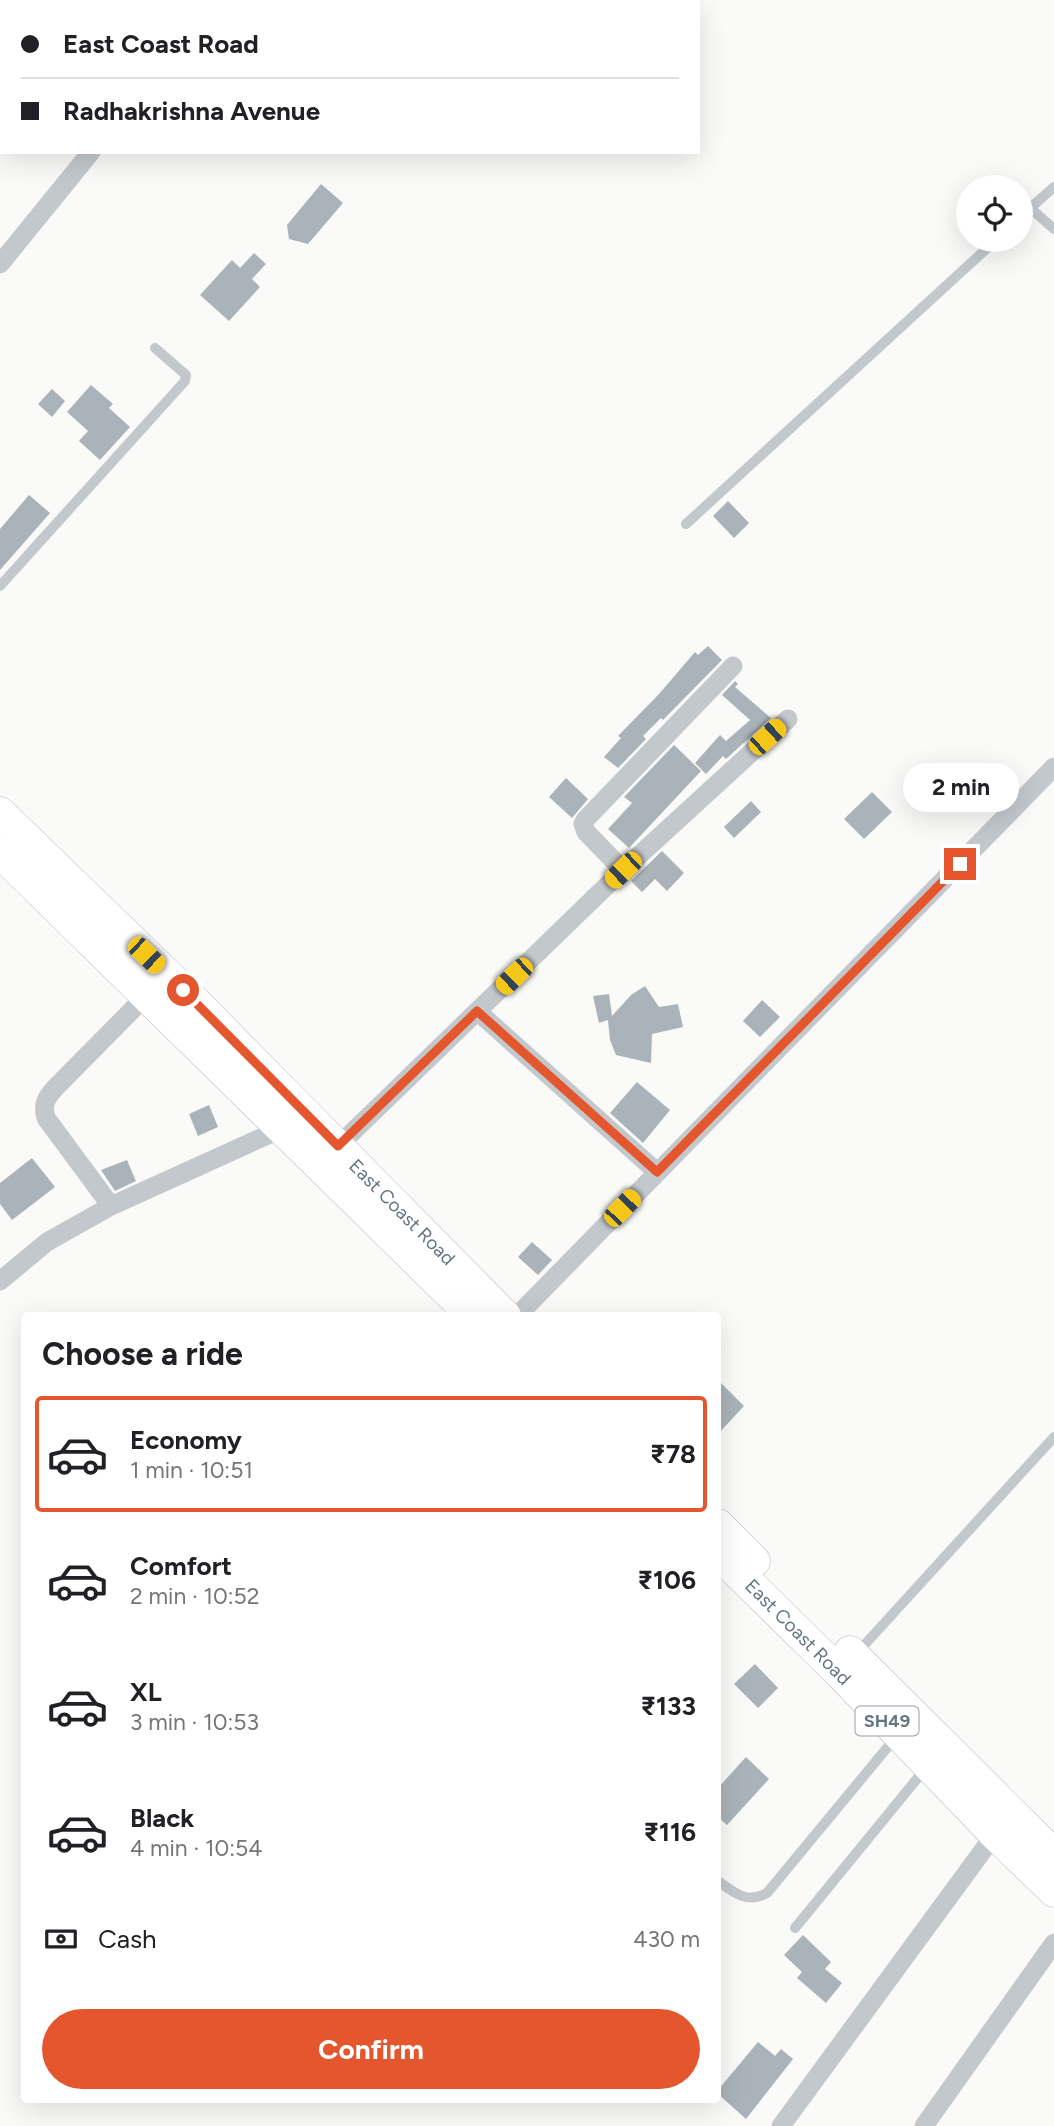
<!DOCTYPE html>
<html lang="en">
<head>
<meta charset="utf-8">
<style>
	:root { --surface:#fff; --page:#f6f6f6; --text:#202124; --muted:#757577; --line:#e0e0e0; --accent:#e4572e }
	body { margin:0; font-family:Figtree,sans-serif; background:var(--page); color:var(--text); height:100vh; display:flex; flex-direction:column; font-size:26px; white-space:nowrap }
	* { box-sizing:border-box; margin:0 }
	p { font-size:23px; color:var(--muted) }
	.icon { flex:none; width:38px; height:38px; fill:none; stroke:currentColor; stroke-width:2; stroke-linecap:round; stroke-linejoin:round }
	.map { position:relative; flex:1; overflow:hidden }
	.details { position:absolute; left:21px; top:1312px; width:700px; height:791px; display:flex; flex-direction:column; background:var(--surface); border-radius:7px; box-shadow:0 7px 28px #0002 }
	.details>* { flex:none }
	.top-card { position:absolute; left:0px; top:0px; width:700px; height:154px; box-shadow:0 7px 28px #0002; display:grid; align-content:center; height:154px; padding:0 21px; background:var(--surface) }
	.tools { position:absolute; left:956px; top:175px; display:grid; gap:14px }
	.tools a { display:grid; place-items:center; width:77px; height:77px; border-radius:50%; background:var(--surface); box-shadow:0 7px 28px #0002; font-size:35px }
	.end { position:absolute; width:32px; height:32px; margin:-16px; border:9px solid #e4572e; background:#fff; box-shadow:0 0 0 4px #fff }
	.from { border-radius:50% }
	.bubble { position:absolute; height:49px; border-radius:24px; background:var(--surface); box-shadow:0 7px 28px #0002; font-size:23px; font-weight:700; line-height:49px; text-align:center }
	.car { position:absolute; width:21px; height:42px; margin:-21px -10px; border-radius:9px; box-shadow:0 0 5px 2px #0007; background:linear-gradient(#f5c518 24%,#345 0 40%,#f5c518 0 76%,#345 0 86%,#f5c518 0) }
	.top-card b { display:flex; align-items:center; gap:24px; height:66px; font-size:26px }
	.top-card b+b { border-top:2px solid var(--line) }
	.top-card i { width:18px; height:18px; background:var(--text) }
	ul { padding:0; list-style:none }
	li { display:flex; align-items:center; gap:21px; height:116px; margin:0 14px 10px; padding:0 7px; border:4px solid transparent; border-radius:7px }
	li div { flex:1 }
	li b { display:block; font-size:26px }
	li em { font-style:normal; font-weight:700 }
	li.on { border-color:var(--accent) }
	li>.icon { width:63px; height:63px; stroke-width:1.5 }
	h2 { padding:0 21px; font-size:32px; line-height:84px }
	.pay { display:flex; align-items:center; gap:18px; height:77px; padding:0 21px; font-size:26px }
	.pay p { margin-inline-start:auto }
	.button { display:flex; gap:14px; margin-top:auto; padding:14px 21px }
	.button a { flex:1; height:80px; border-radius:42px; background:var(--accent); color:#fff; font-size:28px; font-weight:700; line-height:80px; text-align:center }
	.map>svg:first-child { display:block }
	.building { fill:#aab3b9 }
	.lines { fill:none; stroke-linecap:round; stroke-linejoin:round }
	.primary-casing { stroke:#b5babe; stroke-width:33 }
	.service { stroke:#c3c8cc; stroke-width:10 }
	.minor { stroke:#c3c8cc; stroke-width:19 }
	.primary { stroke:#fff; stroke-width:32 }
	.route { stroke:#e4572e; stroke-width:9 }
	.labels { text-anchor:middle; dominant-baseline:central; stroke-width:7; stroke-linejoin:round; paint-order:stroke }
	.shield { fill:#fff; stroke:#939fa8; stroke-width:2 }
	.shield-label { font-size:18px; font-weight:bold; fill:#657683 }
	.street-label { font-size:19px; fill:#657683; stroke:#fff }
</style>
</head>
<body>
<div class="map">
<svg width="1054" height="2126" viewBox="0 0 1054 2126">
	<rect width="100%" height="100%" fill="#fafaf8"/>
	<path class="building" d="M321 184 343 203 308 244 289 239 287 225Z
		M254 253 266 264 252 279 260 287 229 321 200 295 232 260 240 268Z
		M91 385 113 404 109 408 130 427 100 460 79 441 88 431 67 412Z
		M52 389 65 401 52 417 38 404Z
		M29 495 50 513 0 570V529Z
		M728 501 749 523 734 538 713 516Z
		M708 646 722 660 663 720 661 718 643 736 646 739 618 768 604 757 621 738 618 736 659 694 695 652 698 655Z
		M735 681 738 684 735 687 771 718 726 759 723 756 706 774 695 763 720 735 726 741 750 720 722 695Z
		M674 745 701 771 629 848 608 829 632 803 624 797Z
		M566 778 588 799 572 818 549 797Z
		M872 792 892 812 864 839 844 819Z
		M751 801 761 812 734 838 724 827Z
		M662 851 684 873 667 891 655 879 642 892 631 881Z
		M645 986 659 1007 678 1004 683 1027 652 1034 651 1063 616 1055 610 1040 608 1020 599 1023 593 996 609 994 612 1016 631 995Z
		M762 1000 780 1017 760 1037 743 1021Z
		M637 1082 670 1110 643 1143 610 1113Z
		M209 1105 218 1127 198 1136 189 1114Z
		M32 1158 55 1187 12 1220 0 1204V1183Z
		M127 1160 136 1181 115 1191 101 1170Z
		M532 1242 552 1260 538 1275 518 1257Z
		M718 1380 744 1406 718 1434Z
		M755 1664 778 1688 758 1708 734 1684Z
		M746 1757 769 1779 727 1825 718 1817V1788Z
		M803 1935 831 1962 825 1969 842 1983 826 2003 797 1978 802 1972 784 1955Z
		M758 2042 775 2056 781 2049 793 2059 746 2119 718 2094V2090Z"/>
	<g class="lines">
		<defs>
			<path id="primary" d="M0 813 183 990 505 1316
				M0 852 473 1316
				M718 1525 754 1561
				M718 1553 840 1673 995 1834 1054 1891
				M850 1652 1054 1855"/>
		</defs>
		<use href="#primary" class="primary-casing"/>
		<path class="service" d="M472 0 474 2
			M1030 208 1054 229
			M1020 217 1054 187
			M686 524 996 240
			M0 586 185 381 186 375 155 348
			M857 1653 1054 1437
			M718 1881C734 1893 747 1904 767 1893L896 1737
			M795 1928 925 1769"/>
		<path class="minor" d="M212 2 214 0
			M0 264 91 152
			M623 870 586 832 583 824 585 820 733 666
			M477 1011 657 1172
			M338 1146 623 870 788 719
			M111 1206 46 1118C42 1104 46 1098 56 1087L147 995
			M0 1281 47 1242 111 1206 283 1128
			M517 1316 1054 767
			M781 2126 995 1834
			M924 2126 1054 1943"/>
		<use href="#primary" class="primary"/>
	</g>
	<g class="lines">
		<path class="route" d="M183 990 338 1146 477 1011 657 1172 960 864"/>
	</g>
	<g class="labels">
		<rect class="shield" x="855.5" y="1706.5" width="63" height="29" rx="5"/>
		<g class="shield-label">
			<text x="887" y="1721">SH49</text>
		</g>
		<g class="street-label">
			<text transform="translate(402 1212) rotate(45)">East Coast Road</text>
			<text transform="translate(798 1632) rotate(45)">East Coast Road</text>
		</g>
	</g>
</svg>
<div class="tools">
<a><svg class="icon" aria-label="locate" viewBox="0 0 24 24"><circle cx="12" cy="12" r="6"/><path d="M12 2v4M12 18v4M2 12h4M18 12h4"/></svg></a>
</div>
<i class="end from" style="left:183px;top:990px"></i>
<i class="end" style="left:960px;top:864px"></i>
<div class="bubble" style="left:903px;top:763px;width:116px">2 min</div>
<i class="car" style="left:767px;top:737px;rotate:48deg"></i>
<i class="car" style="left:623px;top:870px;rotate:226deg"></i>
<i class="car" style="left:146px;top:955px;rotate:134deg"></i>
<i class="car" style="left:514px;top:976px;rotate:226deg"></i>
<i class="car" style="left:622px;top:1208px;rotate:44deg"></i>
<div class="top-card">
<b><i class="from"></i>East Coast Road</b>
<b><i></i>Radhakrishna Avenue</b>
</div>
<section class="details">
<h2>Choose a ride</h2>
<ul>
<li class="on"><svg class="icon" aria-label="car" viewBox="0 0 24 24"><path d="M5 17H2v-5l4-1 3-4h7l3 4 3 1v5h-3M9 17h6M6 11h13"/><circle cx="7" cy="17" r="2"/><circle cx="17" cy="17" r="2"/></svg><div><b>Economy</b><p>1 min · 10:51</p></div><em>₹78</em></li>
<li><svg class="icon" aria-label="car" viewBox="0 0 24 24"><path d="M5 17H2v-5l4-1 3-4h7l3 4 3 1v5h-3M9 17h6M6 11h13"/><circle cx="7" cy="17" r="2"/><circle cx="17" cy="17" r="2"/></svg><div><b>Comfort</b><p>2 min · 10:52</p></div><em>₹106</em></li>
<li><svg class="icon" aria-label="car" viewBox="0 0 24 24"><path d="M5 17H2v-5l4-1 3-4h7l3 4 3 1v5h-3M9 17h6M6 11h13"/><circle cx="7" cy="17" r="2"/><circle cx="17" cy="17" r="2"/></svg><div><b>XL</b><p>3 min · 10:53</p></div><em>₹133</em></li>
<li><svg class="icon" aria-label="car" viewBox="0 0 24 24"><path d="M5 17H2v-5l4-1 3-4h7l3 4 3 1v5h-3M9 17h6M6 11h13"/><circle cx="7" cy="17" r="2"/><circle cx="17" cy="17" r="2"/></svg><div><b>Black</b><p>4 min · 10:54</p></div><em>₹116</em></li>
</ul>
<div class="pay"><svg class="icon" aria-label="cash" viewBox="0 0 24 24"><path d="M3 7h18v10H3z"/><circle cx="12" cy="12" r="2"/></svg>Cash<p>430 m</p></div>
<div class="button"><a>Confirm</a></div>
</section>
</div>
</body>
</html>
